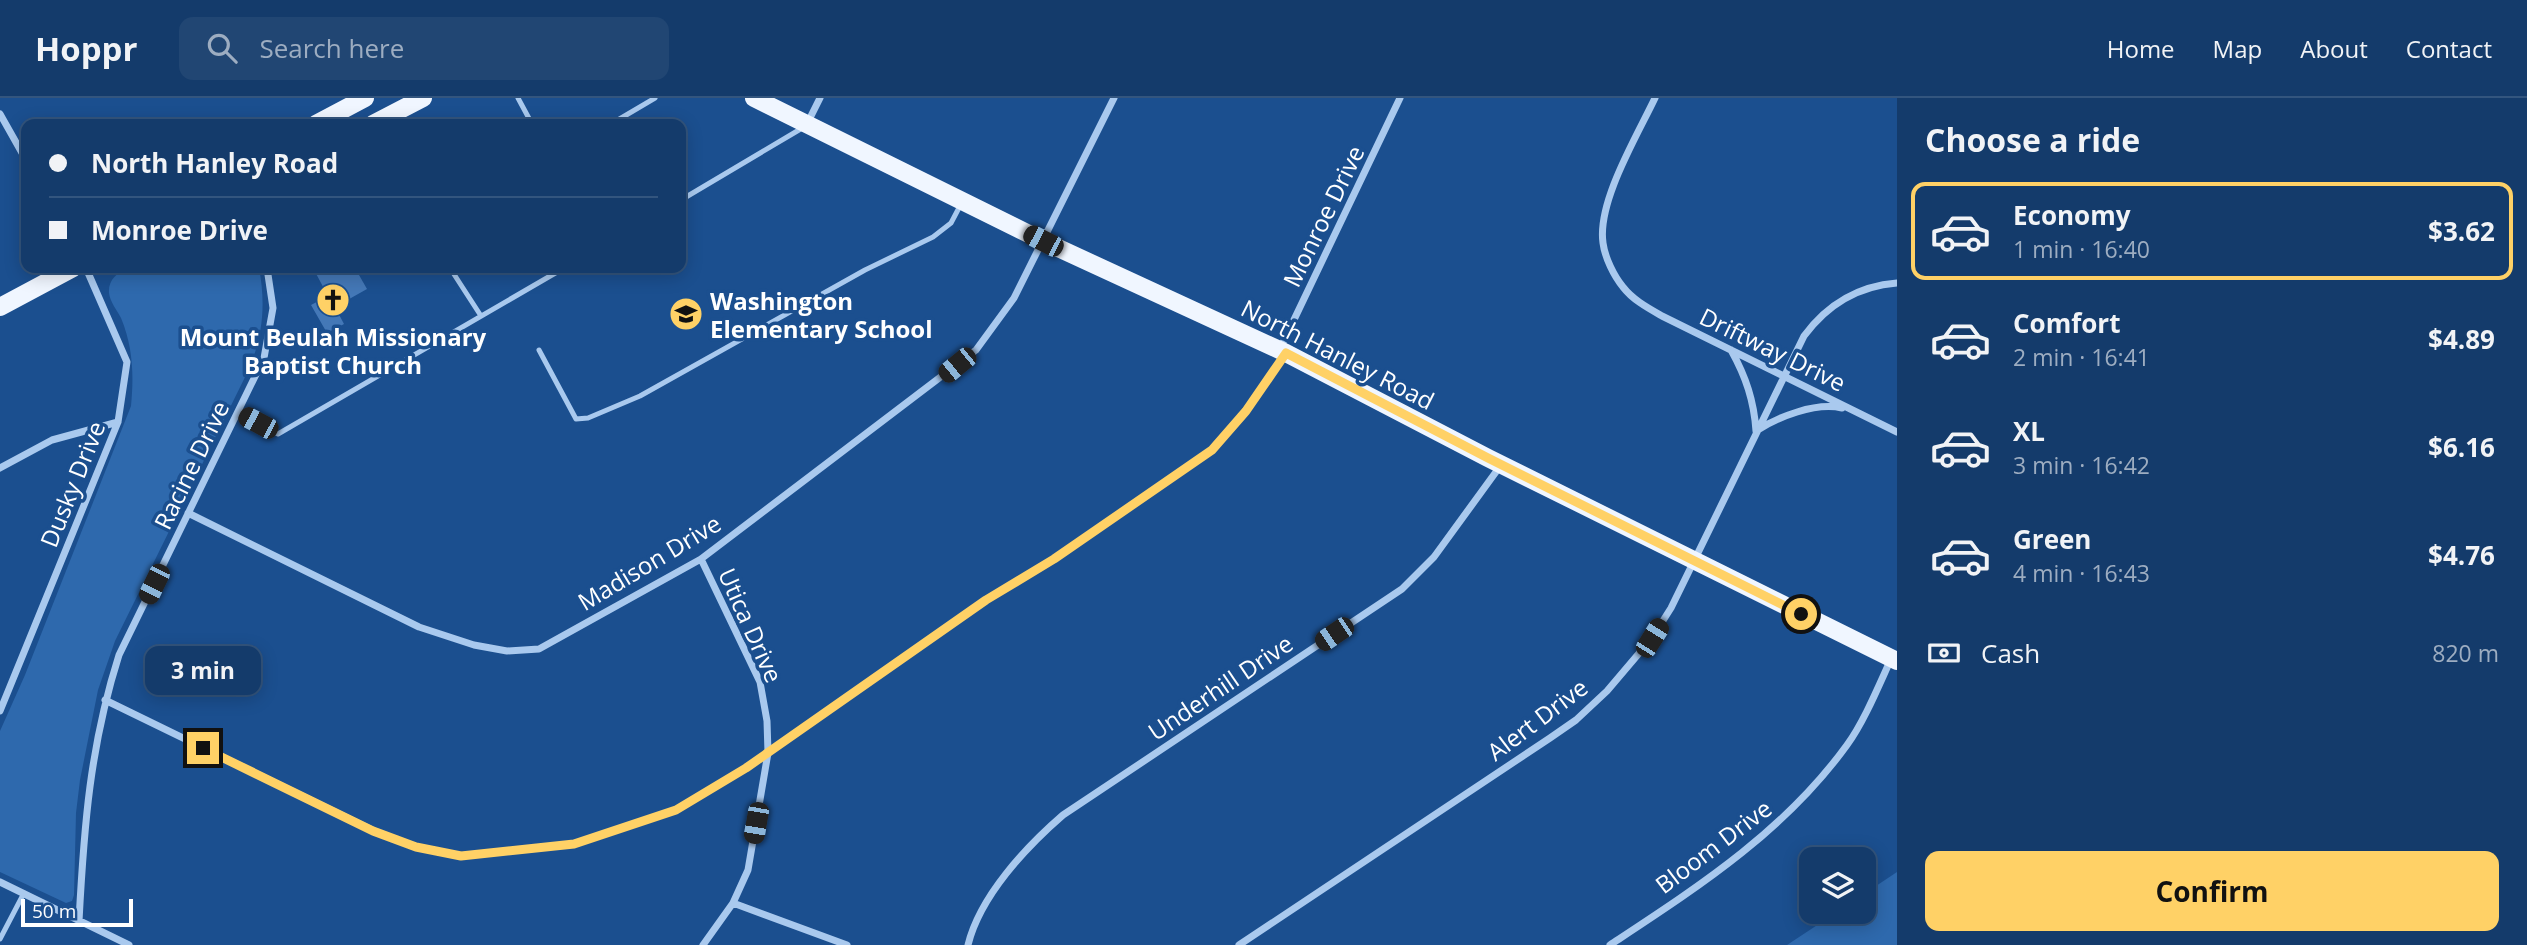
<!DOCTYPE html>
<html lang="en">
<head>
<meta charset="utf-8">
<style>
	:root { --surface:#143b6b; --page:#214673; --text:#f1f3f6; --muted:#9dadc1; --line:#33557e; --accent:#ffd166 }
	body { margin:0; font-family:"Open Sans",sans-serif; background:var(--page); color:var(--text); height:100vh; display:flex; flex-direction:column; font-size:26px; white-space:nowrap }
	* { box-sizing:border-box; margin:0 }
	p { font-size:23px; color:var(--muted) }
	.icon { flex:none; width:38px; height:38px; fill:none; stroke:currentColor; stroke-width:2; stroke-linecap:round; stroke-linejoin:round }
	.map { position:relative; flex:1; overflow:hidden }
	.sheet { display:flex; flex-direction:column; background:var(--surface); width:630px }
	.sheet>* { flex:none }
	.guide { position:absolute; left:21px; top:21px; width:665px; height:154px; border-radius:14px; box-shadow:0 4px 18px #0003,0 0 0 2px var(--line); display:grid; align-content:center; height:154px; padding:0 28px; background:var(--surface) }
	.controls { position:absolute; left:1799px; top:749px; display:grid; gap:14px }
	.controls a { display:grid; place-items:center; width:77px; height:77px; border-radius:14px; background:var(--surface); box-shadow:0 4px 18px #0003,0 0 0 2px var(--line); font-size:35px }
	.scale { position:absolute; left:21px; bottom:18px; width:112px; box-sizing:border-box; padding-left:7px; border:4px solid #fff; border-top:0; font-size:19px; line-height:24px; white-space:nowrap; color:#fff; -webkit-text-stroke:5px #1b4f8f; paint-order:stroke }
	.end { position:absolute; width:32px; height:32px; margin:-16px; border:9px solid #ffd166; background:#111; box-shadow:0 0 0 4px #111 }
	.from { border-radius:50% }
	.bubble { position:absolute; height:49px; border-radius:14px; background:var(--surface); box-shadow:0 4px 18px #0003,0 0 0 2px var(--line); font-size:23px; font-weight:700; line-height:49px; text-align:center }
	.car { position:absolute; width:21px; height:42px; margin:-21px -10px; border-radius:9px; box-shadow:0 0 5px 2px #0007; background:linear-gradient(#222 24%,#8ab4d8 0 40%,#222 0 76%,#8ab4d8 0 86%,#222 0) }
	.guide b { display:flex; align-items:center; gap:24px; height:66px; font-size:26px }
	.guide b+b { border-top:2px solid var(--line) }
	.guide i { width:18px; height:18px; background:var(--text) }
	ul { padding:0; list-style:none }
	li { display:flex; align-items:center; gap:21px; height:98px; margin:0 14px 10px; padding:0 14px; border:4px solid transparent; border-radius:14px }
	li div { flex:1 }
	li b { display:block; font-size:26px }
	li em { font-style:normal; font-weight:700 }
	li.active { border-color:var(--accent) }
	li>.icon { width:63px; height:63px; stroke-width:1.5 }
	h2 { padding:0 28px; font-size:32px; line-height:84px }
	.pay { display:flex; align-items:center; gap:18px; height:77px; padding:0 28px; font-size:26px }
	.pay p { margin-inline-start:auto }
	.cta { display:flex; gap:14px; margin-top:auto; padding:14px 28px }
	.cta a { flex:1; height:80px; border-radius:14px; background:var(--accent); color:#111; font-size:28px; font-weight:700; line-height:80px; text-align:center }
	header { display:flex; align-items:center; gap:42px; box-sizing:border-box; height:98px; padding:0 35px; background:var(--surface); border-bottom:2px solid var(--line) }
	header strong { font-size:33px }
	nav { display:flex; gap:38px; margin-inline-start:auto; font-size:24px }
	.search { width:490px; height:63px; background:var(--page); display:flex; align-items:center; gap:18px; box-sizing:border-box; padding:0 24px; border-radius:14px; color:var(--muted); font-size:26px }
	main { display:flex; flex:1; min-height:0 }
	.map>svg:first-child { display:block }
	.green { fill:#2e69ad }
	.building { fill:#4478b7 }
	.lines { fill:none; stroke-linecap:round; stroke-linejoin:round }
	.service { stroke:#a9c9ee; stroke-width:5 }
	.minor { stroke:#a9c9ee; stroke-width:7 }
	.primary { stroke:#f0f6ff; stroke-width:18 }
	.route { stroke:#ffd166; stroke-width:9 }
	.labels { text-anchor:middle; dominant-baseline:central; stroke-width:7; stroke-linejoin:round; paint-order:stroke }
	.street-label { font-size:24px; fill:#fff; stroke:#1b4f8f }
	.poi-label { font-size:24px; font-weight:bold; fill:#fff; stroke:#1b4f8f; text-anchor:start }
</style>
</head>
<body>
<header>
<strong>Hoppr</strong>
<div class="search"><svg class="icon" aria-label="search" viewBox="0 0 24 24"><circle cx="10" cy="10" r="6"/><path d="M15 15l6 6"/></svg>Search here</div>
<nav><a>Home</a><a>Map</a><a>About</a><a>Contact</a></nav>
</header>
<main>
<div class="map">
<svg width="1897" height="847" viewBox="0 0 1897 847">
	<rect width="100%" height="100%" fill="#1b4f8f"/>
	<path class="green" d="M127 170H259C266 206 263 239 248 273L115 543 98 592 80 682 76 715 74 797 72 803 66 805 0 774V633L25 577 131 308C134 277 133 249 121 220 117 212 110 204 109 195 108 182 117 175 127 170Z
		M1897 774V847H1787L1837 814H1864V796Z"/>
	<path class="building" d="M313 170H355L367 191 335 209 344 226 327 235 311 207 328 198Z"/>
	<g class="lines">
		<path class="service" d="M518 0 532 26
			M611 26 655 0
			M681 102 804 29
			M450 170 481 218
			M539 252 576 321 588 320 640 298 865 172 933 139 951 125 961 106
			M238 314 278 336 564 170
			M0 841 24 795"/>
		<path class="minor" d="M1655 0C1637 38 1597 104 1603 145 1605 160 1614 178 1623 189 1633 202 1648 210 1662 218L1897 334
			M0 16 26 62
			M807 26 820 0
			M1280 251 1400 0
			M1731 252C1746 279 1754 303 1756 333 1778 319 1815 304 1842 310
			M0 370 52 342 118 324
			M188 415 419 529 474 547 507 553 539 551 701 461 976 252 1014 200 1114 0
			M701 461 760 584 767 623 768 655 748 772 733 805 703 847
			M105 602 374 733 416 749 461 758 574 746 676 712 746 670 986 502 1054 461 1212 352 1246 313 1286 255
			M0 613 118 324 127 264 86 170
			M0 784 129 847
			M733 805 847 847
			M79 823C84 728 90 648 119 557L264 260 273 210 267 170
			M968 847C980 798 1026 749 1063 717L1402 491 1434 459 1501 367
			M1239 847 1550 640 1576 622 1607 593 1652 540 1671 510 1804 238C1827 207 1858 188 1897 185
			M1610 847C1698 789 1784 734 1847 647 1864 624 1879 587 1891 561"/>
		<path class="primary" d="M754 0 1043 143 1286 255 1488 360 1897 563
			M316 26 365 0
			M373 26 423 0
			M0 209 73 170"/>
	</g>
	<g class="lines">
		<path class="route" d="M203 650 373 733 416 749 461 758 574 746 676 712 746 670 986 502 1054 461 1212 352 1246 313 1286 255 1488 360 1801 516"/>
	</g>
	<defs>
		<symbol id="church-disc" viewBox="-11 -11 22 22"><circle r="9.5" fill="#ffd166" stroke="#1b4f8f"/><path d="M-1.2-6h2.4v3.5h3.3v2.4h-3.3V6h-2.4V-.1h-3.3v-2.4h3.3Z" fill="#111"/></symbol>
		<symbol id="school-disc" viewBox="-11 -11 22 22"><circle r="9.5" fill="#ffd166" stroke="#1b4f8f"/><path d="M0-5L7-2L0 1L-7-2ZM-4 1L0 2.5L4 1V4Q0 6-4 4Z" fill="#111"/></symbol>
	</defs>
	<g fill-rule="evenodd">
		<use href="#church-disc" x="314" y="183" width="38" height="38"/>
		<use href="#school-disc" x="667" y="197" width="38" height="38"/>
	</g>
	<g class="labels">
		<g class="street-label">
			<text transform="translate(1323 118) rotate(-64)">Monroe Drive</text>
			<text transform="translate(1773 251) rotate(26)">Driftway Drive</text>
			<text transform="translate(1338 256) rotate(27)">North Hanley Road</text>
			<text transform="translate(191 367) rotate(-64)">Racine Drive</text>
			<text transform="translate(72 386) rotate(-68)">Dusky Drive</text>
			<text transform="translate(649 464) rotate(-31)">Madison Drive</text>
			<text transform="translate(751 527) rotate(66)">Utica Drive</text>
			<text transform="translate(1220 589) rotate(-34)">Underhill Drive</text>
			<text transform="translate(1537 621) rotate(-37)">Alert Drive</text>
			<text transform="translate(1713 748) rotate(-37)">Bloom Drive</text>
		</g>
		<g class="poi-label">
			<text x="710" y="202">Washington<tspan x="710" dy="28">Elementary School</tspan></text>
			<text x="333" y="238" text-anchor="middle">Mount Beulah Missionary<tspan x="333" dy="28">Baptist Church</tspan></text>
		</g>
	</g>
</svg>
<div class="controls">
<a><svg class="icon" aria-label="layers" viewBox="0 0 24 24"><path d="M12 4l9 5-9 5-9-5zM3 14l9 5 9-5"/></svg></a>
</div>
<div class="scale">50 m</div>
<i class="end from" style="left:1801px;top:516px"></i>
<i class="end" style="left:203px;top:650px"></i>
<div class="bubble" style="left:145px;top:548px;width:116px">3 min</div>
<i class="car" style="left:1043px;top:143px;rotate:297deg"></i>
<i class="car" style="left:957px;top:267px;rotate:231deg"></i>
<i class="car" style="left:258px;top:325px;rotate:298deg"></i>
<i class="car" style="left:154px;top:486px;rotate:206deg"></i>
<i class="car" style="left:1334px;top:536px;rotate:236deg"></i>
<i class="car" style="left:1652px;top:540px;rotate:32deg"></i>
<i class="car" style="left:756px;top:725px;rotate:190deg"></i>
<div class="guide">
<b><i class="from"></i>North Hanley Road</b>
<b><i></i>Monroe Drive</b>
</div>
</div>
<section class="sheet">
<h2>Choose a ride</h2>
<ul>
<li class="active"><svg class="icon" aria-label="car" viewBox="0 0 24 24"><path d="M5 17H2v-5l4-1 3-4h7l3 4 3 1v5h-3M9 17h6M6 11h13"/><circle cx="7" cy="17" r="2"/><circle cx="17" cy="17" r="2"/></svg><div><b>Economy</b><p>1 min · 16:40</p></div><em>$3.62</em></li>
<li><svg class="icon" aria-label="car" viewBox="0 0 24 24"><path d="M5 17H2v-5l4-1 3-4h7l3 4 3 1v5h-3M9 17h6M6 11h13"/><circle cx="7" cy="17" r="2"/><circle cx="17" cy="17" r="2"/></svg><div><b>Comfort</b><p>2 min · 16:41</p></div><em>$4.89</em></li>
<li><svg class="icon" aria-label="car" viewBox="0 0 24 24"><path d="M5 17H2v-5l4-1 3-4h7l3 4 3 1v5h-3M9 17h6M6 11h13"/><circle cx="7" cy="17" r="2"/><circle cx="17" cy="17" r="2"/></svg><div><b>XL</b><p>3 min · 16:42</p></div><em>$6.16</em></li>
<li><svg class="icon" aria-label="car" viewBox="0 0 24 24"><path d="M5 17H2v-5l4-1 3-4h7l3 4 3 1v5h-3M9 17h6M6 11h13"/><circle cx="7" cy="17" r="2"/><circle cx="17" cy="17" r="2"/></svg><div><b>Green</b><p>4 min · 16:43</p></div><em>$4.76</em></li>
</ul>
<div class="pay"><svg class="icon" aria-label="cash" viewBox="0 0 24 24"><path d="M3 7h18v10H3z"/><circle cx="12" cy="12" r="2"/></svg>Cash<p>820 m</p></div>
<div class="cta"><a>Confirm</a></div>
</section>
</main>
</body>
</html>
